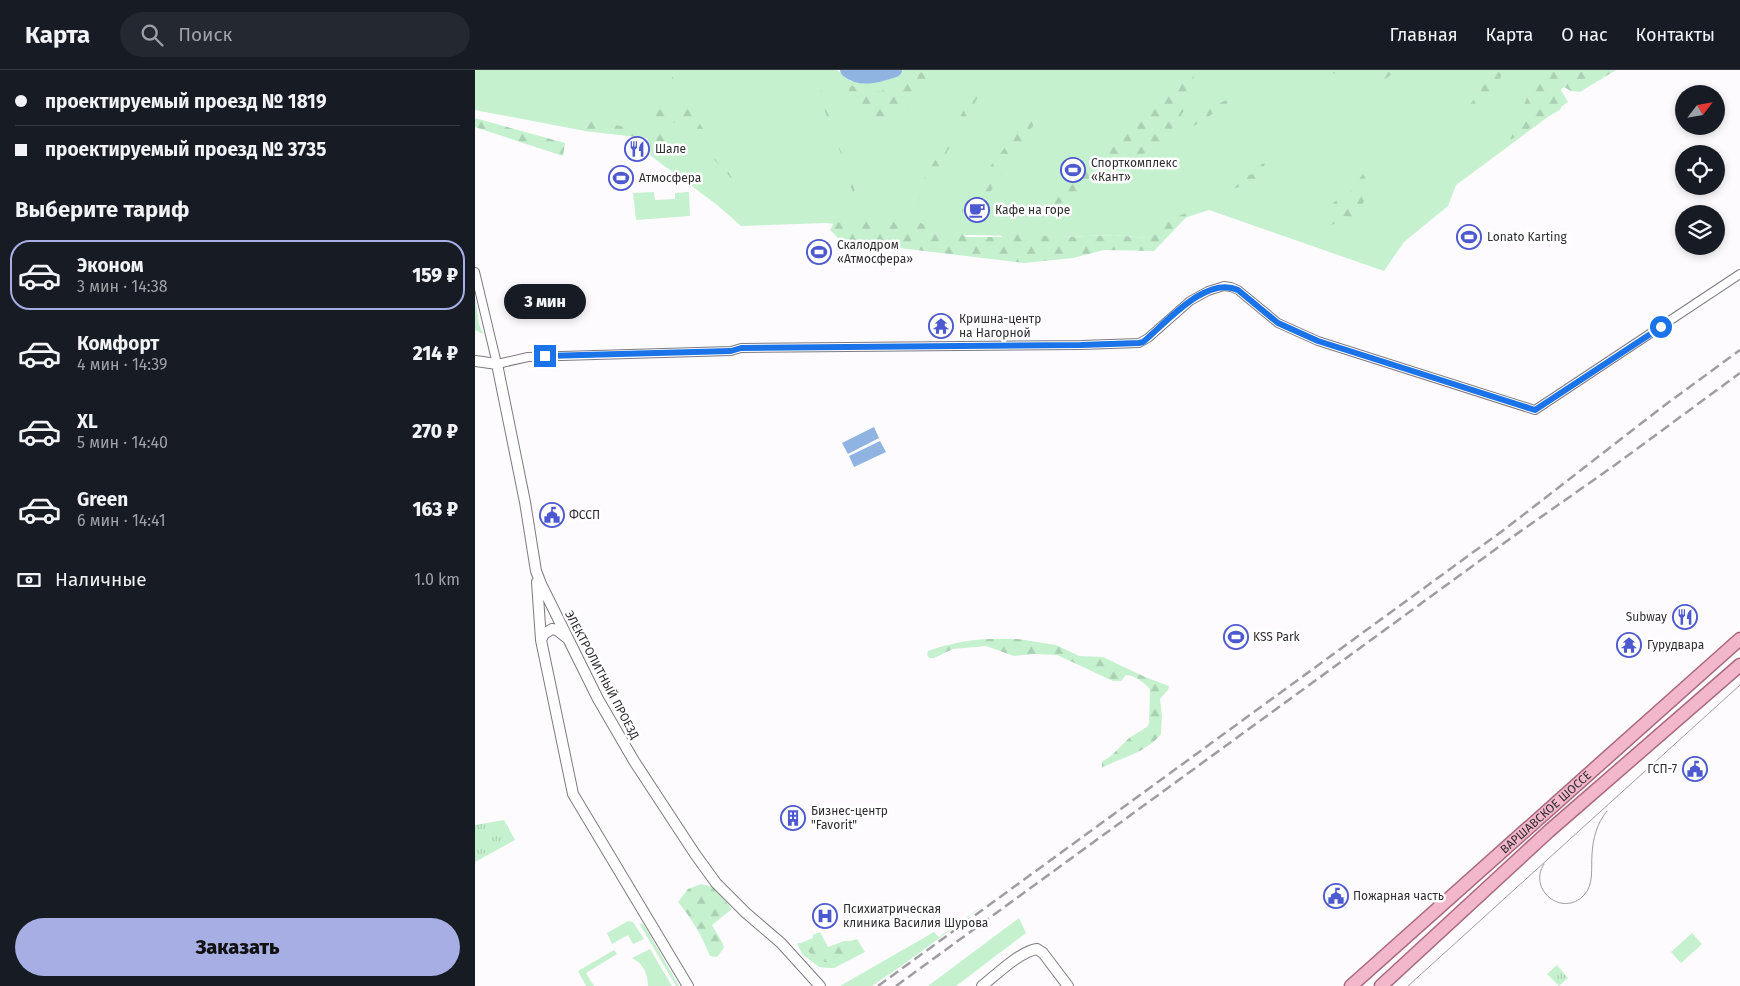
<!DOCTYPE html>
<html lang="ru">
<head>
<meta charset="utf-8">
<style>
	:root { --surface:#171b24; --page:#242831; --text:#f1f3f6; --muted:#9ea1a6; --line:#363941; --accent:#a7aee4 }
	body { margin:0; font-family:"Fira Sans",sans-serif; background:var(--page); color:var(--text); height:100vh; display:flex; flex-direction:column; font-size:19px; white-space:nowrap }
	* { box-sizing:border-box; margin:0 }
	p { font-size:16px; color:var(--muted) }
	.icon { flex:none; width:28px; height:28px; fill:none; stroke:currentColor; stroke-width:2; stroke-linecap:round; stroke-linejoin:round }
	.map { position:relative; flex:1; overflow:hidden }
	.details { display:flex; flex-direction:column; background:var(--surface); width:475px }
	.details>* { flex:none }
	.hud { display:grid; align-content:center; height:110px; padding:0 15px; background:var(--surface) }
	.needle { width:32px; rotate:59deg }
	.fabs { position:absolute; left:1200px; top:15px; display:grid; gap:10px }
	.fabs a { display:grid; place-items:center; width:50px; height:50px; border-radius:50%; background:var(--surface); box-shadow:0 2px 8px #0003; font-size:25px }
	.end { position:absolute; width:22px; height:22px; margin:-11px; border:6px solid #1a73e8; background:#fff; box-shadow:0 0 0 2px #fff }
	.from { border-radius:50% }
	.bubble { position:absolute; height:35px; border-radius:18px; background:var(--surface); box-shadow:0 2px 8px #0003; font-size:16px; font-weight:800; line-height:35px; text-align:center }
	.hud b { display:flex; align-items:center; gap:18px; height:48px; font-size:19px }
	.hud b+b { border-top:1px solid var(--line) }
	.hud i { width:12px; height:12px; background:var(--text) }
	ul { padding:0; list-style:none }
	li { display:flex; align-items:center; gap:15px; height:70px; margin:0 10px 8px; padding:0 5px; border:2px solid transparent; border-radius:20px }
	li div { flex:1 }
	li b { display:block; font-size:19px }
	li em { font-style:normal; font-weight:800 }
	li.current { border-color:var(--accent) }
	li>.icon { width:45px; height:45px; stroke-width:1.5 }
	h2 { padding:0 15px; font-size:22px; line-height:60px }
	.pay { display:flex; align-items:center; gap:12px; height:55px; padding:0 15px; font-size:19px }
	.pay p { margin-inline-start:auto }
	.button { display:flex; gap:10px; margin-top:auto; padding:10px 15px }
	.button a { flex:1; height:58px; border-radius:30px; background:var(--accent); color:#111; font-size:20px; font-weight:800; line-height:58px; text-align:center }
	header { display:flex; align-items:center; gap:30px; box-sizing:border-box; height:70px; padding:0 25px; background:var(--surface); border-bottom:1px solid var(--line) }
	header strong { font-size:24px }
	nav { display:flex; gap:28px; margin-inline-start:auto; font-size:18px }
	.search { width:350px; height:45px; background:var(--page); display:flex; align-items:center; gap:12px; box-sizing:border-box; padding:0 18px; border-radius:28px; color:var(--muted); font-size:19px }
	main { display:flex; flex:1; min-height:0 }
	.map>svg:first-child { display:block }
	.grass { fill:#c5f1cf }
	.forest { fill:url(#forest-firs) }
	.park { fill:url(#park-tufts) }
	.water { fill:#8fb4e1 }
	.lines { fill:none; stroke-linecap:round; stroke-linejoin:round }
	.river { stroke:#8fb4e1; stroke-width:14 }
	.minor-casing { stroke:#7f7a82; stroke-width:10 }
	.tertiary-casing { stroke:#7f7a82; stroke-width:12 }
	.primary-casing { stroke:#a9687d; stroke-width:15 }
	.minor { stroke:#fff; stroke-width:8 }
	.tertiary { stroke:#fff; stroke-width:10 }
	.primary { stroke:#f2b7ca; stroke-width:12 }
	.tram { stroke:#a09da1; stroke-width:1 }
	.rail { stroke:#a09da1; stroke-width:2.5; stroke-dasharray:10 5; stroke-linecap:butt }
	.route { stroke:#1a73e8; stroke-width:6 }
	.labels { text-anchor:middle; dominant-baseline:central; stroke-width:5; stroke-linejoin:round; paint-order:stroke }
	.poi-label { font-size:12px; fill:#302d31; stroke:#fff; text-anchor:start }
	.street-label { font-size:12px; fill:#302d31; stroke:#fff }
</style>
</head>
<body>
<header>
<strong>Карта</strong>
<div class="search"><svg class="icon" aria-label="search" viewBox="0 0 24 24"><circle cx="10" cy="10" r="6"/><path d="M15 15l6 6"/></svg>Поиск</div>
<nav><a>Главная</a><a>Карта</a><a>О нас</a><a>Контакты</a></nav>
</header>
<main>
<section class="details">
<div class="hud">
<b><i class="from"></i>проектируемый проезд № 1819</b>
<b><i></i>проектируемый проезд № 3735</b>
</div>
<h2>Выберите тариф</h2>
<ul>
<li class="current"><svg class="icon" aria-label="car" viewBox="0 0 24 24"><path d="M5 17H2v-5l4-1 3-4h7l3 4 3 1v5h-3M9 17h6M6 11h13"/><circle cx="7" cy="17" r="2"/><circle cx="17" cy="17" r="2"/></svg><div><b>Эконом</b><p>3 мин · 14:38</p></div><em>159 ₽</em></li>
<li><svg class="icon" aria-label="car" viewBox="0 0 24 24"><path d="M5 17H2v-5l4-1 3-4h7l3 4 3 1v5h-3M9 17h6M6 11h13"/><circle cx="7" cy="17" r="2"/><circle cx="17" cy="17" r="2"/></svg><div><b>Комфорт</b><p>4 мин · 14:39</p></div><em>214 ₽</em></li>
<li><svg class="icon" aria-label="car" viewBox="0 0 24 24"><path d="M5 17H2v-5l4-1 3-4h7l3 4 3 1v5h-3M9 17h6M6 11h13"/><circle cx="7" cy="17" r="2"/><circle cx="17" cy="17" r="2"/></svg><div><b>XL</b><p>5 мин · 14:40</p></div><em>270 ₽</em></li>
<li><svg class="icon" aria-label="car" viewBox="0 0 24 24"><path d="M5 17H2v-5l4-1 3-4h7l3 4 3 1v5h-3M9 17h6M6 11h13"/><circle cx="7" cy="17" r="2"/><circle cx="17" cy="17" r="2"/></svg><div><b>Green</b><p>6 мин · 14:41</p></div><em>163 ₽</em></li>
</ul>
<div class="pay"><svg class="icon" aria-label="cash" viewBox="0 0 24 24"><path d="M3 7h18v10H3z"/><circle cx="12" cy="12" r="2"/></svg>Наличные<p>1.0 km</p></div>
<div class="button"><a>Заказать</a></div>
</section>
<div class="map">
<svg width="1265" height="916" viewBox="0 0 1265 916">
	<defs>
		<pattern id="forest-firs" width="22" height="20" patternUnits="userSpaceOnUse" patternTransform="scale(1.25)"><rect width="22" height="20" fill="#c5f1cf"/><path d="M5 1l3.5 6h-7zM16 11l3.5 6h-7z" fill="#aacfb2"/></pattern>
		<pattern id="park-tufts" width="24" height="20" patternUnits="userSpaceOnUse" patternTransform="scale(1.25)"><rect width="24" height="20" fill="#c5f1cf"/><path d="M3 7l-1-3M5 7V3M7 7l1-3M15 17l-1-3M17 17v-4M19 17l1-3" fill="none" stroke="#aacfb2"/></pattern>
	</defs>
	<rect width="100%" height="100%" fill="#fdfbfe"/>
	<path class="grass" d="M0 0H362L376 11 410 9 430 0H1074L1093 32 981 115 973 136 929 172 909 201 734 140 700 151 672 168 639 165 586 167 448 164 351 153 266 156 241 134 176 86 172 68 110 61 0 40Z
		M179 122 180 130 200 129V123L214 122 215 146 161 150 158 123Z
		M0 227 4 254 8 264 0 260Z
		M519 828 429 894 397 916H365L459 862 464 867Z
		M544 848 551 863 481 916H453Z
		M153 851 158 852 169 869 158 874 153 865 137 874 132 863Z
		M164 853 169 855 204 916H201Z
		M345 862 353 877 369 871H375L382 869 390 882 359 898H352L344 897 327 884 322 873H326L338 868V865Z
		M1217 863 1227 874 1206 893 1196 882Z
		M175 879 197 916H173C173 904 168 893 157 888Z
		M139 880 142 884 111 903 119 916H111L103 901Z"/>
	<path class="forest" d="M370 0H434C410 13 392 17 370 0Z
		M451 0H464L446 13 451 18C435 36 419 63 393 48 387 45 381 37 376 31L380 29C376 21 369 17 365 9 375 15 388 22 399 22 417 21 435 8 451 0Z
		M512 0H518L479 70 441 135 440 131 436 132Z
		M705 0H721C717 8 718 14 716 23 714 36 696 63 686 72L600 129 562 140 561 137 706 9Z
		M853 0H888L881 4 884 14 869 9Z
		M893 0H923L906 12 910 3Z
		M1018 0H1027L1025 10 1000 44 1003 33 980 58Z
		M1063 0H1141L1105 22 1096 21 1089 17 1083 22 1086 39 1035 70Z
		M197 6 258 110 208 56 175 44 172 40 178 35 186 39 210 43 199 23Z
		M340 7 353 35 358 68Z
		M765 23C743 41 720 57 695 68L706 53Z
		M563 41V48L510 130 496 133 487 143V133L548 54 553 51 554 44Z
		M0 48 90 73 88 86 0 57Z
		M104 48 191 65 206 77 172 68 110 61 101 56 99 51Z
		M362 72 372 96 383 132 369 103 370 96Z
		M784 93 790 94 784 104 789 109 749 122 741 121 759 110 778 104Z
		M892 98 899 112 880 148 868 146 862 153 856 155 852 146 859 132 873 125Z
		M718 140 679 181 629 180 598 188 549 193 366 171 355 160 359 153 376 151 444 152 460 160 485 162 491 167H527L528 162 534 160 558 165 586 167 639 165 672 168 697 149Z
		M513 569H543L581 575 604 586 628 587 670 607 694 616 693 620 685 629 687 646 686 664C671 683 647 687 627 698V692L637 685 654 668 672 657 674 654 675 619C670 613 659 605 651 605L646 611H638L582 585 560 584 539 586 511 576 478 579 459 588H454L452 585 453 581C473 574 492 570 513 569Z
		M226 814 238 817 257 839 237 855C241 863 247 869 249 878L242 887 235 886C227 866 217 849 203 832L213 819Z
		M343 866 348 874 349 881C360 880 373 867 382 879 363 897 345 898 329 876L338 872Z"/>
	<path class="park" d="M29 750 40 770 0 792V755Z
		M1082 895 1093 908 1084 916 1072 904Z"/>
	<path class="water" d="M399 357 404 368 373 384 367 373Z
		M405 371 411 382 379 397 374 386Z"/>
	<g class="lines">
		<path class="river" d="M372 0C387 12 404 5 420 0"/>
		<defs>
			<path id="minor" d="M0 202 22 294 53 287 256 281 266 278 606 275 664 273 673 268 715 231 733 221 749 216 756 217 763 220 803 253 843 271 1060 340 1265 204"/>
			<path id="tertiary" d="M0 291 22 294 50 432 61 501 66 514 123 629 159 691 220 784 241 813 271 843 306 873 345 916
				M62 512 66 570 98 724 213 916
				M66 570 69 564 77 559 82 560 92 568
				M507 916C521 905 544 882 562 879L568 883 593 916"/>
			<g id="primary">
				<path id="s1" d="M876 916 1265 569"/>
				<path d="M906 916 1074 761 1265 595"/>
			</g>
		</defs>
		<use href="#minor" class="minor-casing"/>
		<use href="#tertiary" class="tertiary-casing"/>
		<use href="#primary" class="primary-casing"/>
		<use href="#minor" class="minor"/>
		<use href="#tertiary" class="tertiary"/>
		<use href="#primary" class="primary"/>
		<path class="tram" d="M1069 794C1052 820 1088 848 1109 825 1119 815 1116 798 1117 784 1118 768 1122 753 1132 741
			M933 916 1265 615"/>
		<path class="rail" d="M403 916 1030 459 1186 338 1265 280
			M421 916 1036 468 1140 395 1265 303"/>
	</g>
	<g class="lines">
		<path class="route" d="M70 286 256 281 266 278 606 275 664 273 668 272C691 253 731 205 763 220L803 253 843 271 1060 340 1186 257"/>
	</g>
	<defs>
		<symbol id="restaurant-ring" viewBox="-11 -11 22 22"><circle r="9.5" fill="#fff" stroke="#4d59ce" stroke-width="1.5"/><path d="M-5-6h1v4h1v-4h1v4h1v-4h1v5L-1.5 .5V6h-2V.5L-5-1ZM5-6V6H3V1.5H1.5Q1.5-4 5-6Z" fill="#4d59ce"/></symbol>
		<symbol id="stadium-ring" viewBox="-11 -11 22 22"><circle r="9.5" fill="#fff" stroke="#4d59ce" stroke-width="1.5"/><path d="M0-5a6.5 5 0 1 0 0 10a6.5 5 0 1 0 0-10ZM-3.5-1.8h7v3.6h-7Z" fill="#4d59ce"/></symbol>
		<symbol id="cafe-ring" viewBox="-11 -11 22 22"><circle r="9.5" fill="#fff" stroke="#4d59ce" stroke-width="1.5"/><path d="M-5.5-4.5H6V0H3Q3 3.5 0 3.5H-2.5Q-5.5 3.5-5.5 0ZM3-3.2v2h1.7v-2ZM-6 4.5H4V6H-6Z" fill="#4d59ce"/></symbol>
		<symbol id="temple-ring" viewBox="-11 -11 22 22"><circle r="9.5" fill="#fff" stroke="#4d59ce" stroke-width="1.5"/><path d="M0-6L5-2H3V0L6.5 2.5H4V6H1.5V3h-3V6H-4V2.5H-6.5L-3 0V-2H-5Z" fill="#4d59ce"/></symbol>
		<symbol id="civic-ring" viewBox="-11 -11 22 22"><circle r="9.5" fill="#fff" stroke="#4d59ce" stroke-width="1.5"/><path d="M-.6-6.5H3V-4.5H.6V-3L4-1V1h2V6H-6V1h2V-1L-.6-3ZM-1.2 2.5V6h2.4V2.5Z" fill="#4d59ce"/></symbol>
		<symbol id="building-ring" viewBox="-11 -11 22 22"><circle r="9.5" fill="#fff" stroke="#4d59ce" stroke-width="1.5"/><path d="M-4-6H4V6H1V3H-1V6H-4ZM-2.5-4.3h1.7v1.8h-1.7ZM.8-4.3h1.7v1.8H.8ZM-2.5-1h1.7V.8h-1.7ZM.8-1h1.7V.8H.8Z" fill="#4d59ce"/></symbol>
		<symbol id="hospital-ring" viewBox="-11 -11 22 22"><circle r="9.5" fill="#fff" stroke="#4d59ce" stroke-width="1.5"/><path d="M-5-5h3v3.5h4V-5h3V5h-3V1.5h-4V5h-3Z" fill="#4d59ce"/></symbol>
	</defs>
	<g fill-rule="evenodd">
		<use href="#restaurant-ring" x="148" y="65" width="28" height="28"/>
		<use href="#stadium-ring" x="584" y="86" width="28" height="28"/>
		<use href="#stadium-ring" x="132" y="94" width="28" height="28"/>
		<use href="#cafe-ring" x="488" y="126" width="28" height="28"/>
		<use href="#stadium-ring" x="980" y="153" width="28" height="28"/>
		<use href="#stadium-ring" x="330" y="168" width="28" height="28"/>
		<use href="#temple-ring" x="452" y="242" width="28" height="28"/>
		<use href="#civic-ring" x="63" y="431" width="28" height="28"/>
		<use href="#restaurant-ring" x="1196" y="533" width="28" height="28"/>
		<use href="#stadium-ring" x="747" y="553" width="28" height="28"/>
		<use href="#temple-ring" x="1140" y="561" width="28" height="28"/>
		<use href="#civic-ring" x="1206" y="685" width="28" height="28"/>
		<use href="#building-ring" x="304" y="734" width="28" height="28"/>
		<use href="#civic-ring" x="847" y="812" width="28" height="28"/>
		<use href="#hospital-ring" x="336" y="832" width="28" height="28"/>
	</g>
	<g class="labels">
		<g class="poi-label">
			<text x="180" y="79">Шале</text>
			<text x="616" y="93">Спорткомплекс<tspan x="616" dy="14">«Кант»</tspan></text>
			<text x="164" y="108">Атмосфера</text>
			<text x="520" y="140">Кафе на горе</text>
			<text x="1012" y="167">Lonato Karting</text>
			<text x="362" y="175">Скалодром<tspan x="362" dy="14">«Атмосфера»</tspan></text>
			<text x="484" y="249">Кришна-центр<tspan x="484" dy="14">на Нагорной</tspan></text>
			<text x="94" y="445">ФССП</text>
			<text x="1192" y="547" text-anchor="end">Subway</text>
			<text x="778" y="567">KSS Park</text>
			<text x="1172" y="575">Гурудвара</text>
			<text x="1202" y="699" text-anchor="end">ГСП-7</text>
			<text x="336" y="741">Бизнес-центр<tspan x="336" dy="14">"Favorit"</tspan></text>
			<text x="878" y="826">Пожарная часть</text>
			<text x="368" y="839">Психиатрическая<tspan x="368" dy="14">клиника Василия Шурова</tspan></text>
		</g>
		<g class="street-label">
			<text transform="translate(127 605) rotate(62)">ЭЛЕКТРОЛИТНЫЙ ПРОЕЗД</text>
			<text stroke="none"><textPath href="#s1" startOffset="261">ВАРШАВСКОЕ ШОССЕ</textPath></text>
		</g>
	</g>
</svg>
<div class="fabs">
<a><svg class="needle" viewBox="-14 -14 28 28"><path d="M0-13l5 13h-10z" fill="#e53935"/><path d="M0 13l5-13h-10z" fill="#9ea1a6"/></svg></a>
<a><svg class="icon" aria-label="locate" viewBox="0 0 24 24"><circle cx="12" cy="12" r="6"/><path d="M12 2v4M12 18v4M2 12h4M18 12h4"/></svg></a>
<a><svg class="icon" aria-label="layers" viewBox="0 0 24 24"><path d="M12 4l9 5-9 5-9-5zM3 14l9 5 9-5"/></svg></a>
</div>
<i class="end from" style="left:1186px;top:257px"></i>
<i class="end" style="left:70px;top:286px"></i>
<div class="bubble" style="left:29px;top:214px;width:82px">3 мин</div>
</div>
</main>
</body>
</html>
